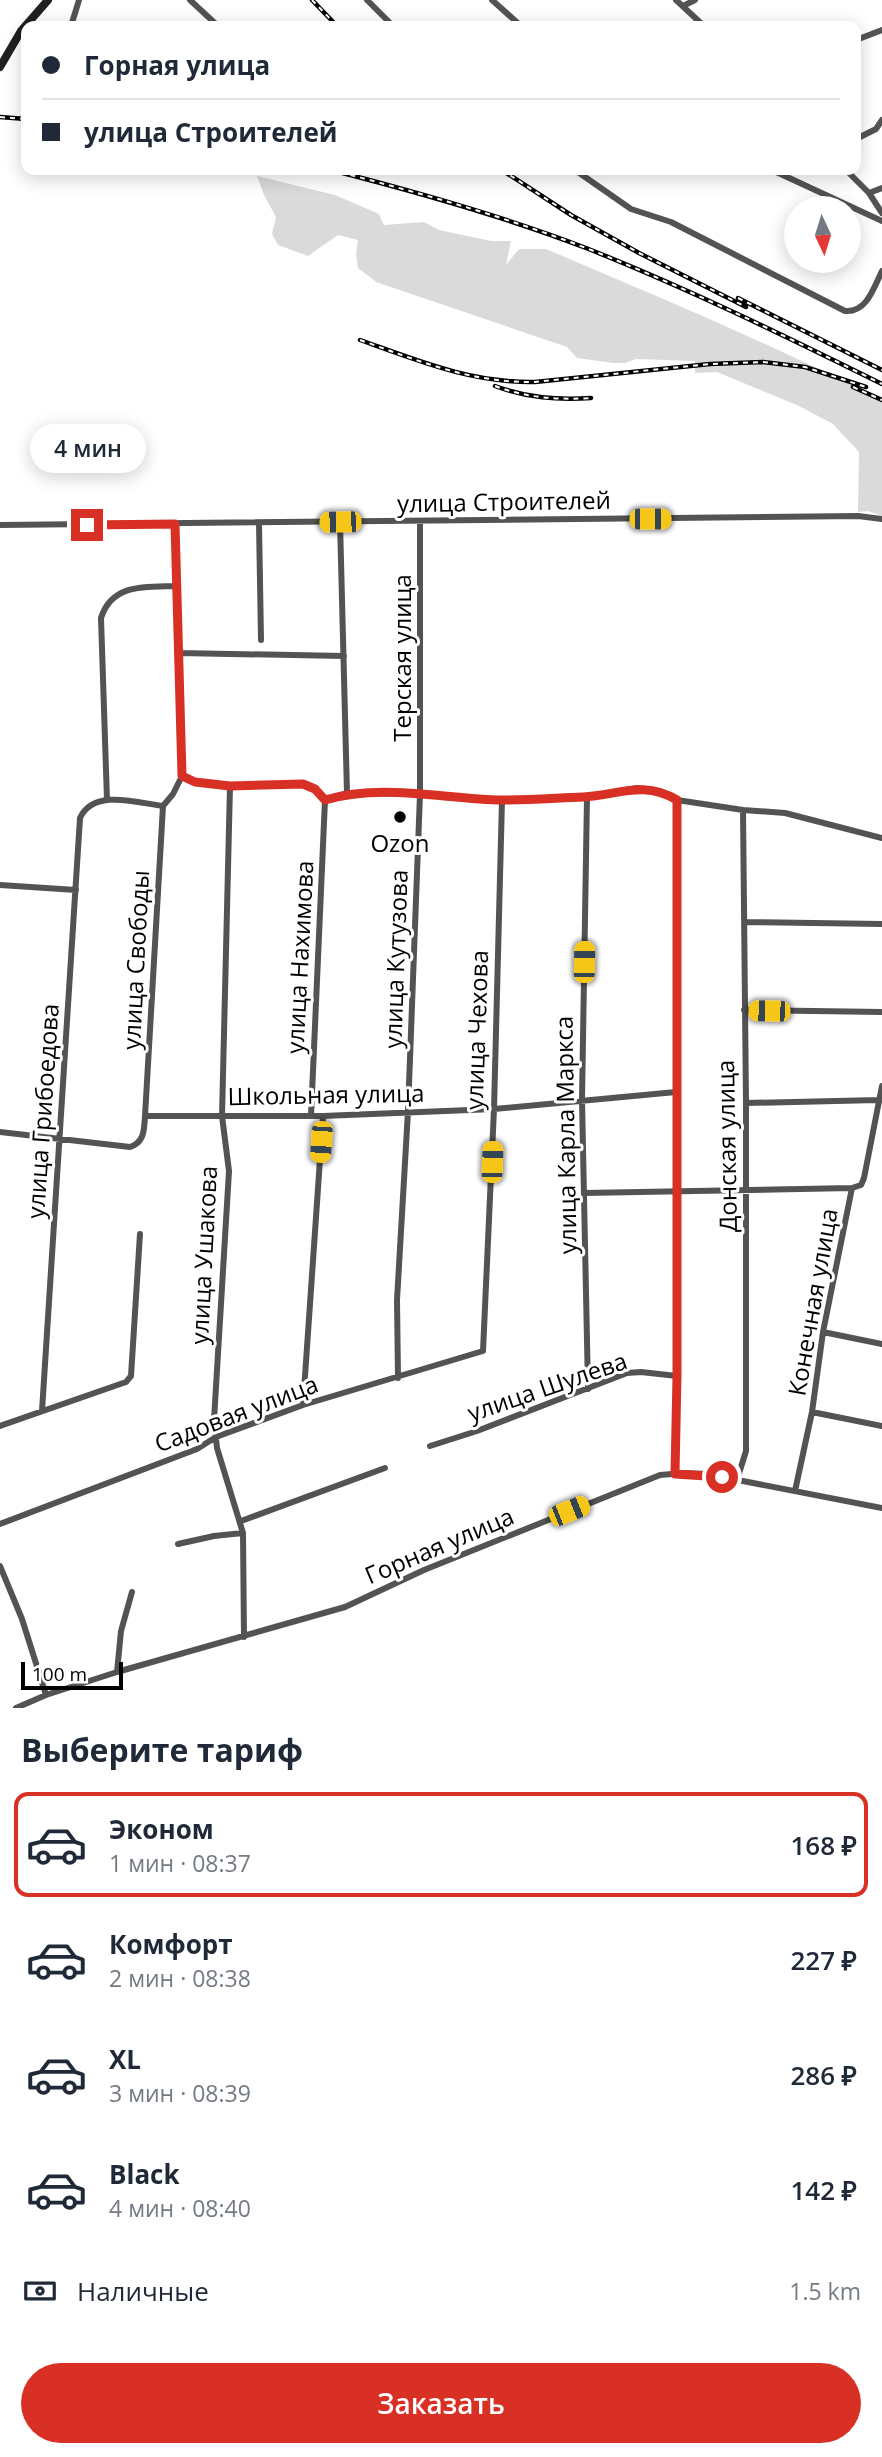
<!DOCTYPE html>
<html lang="ru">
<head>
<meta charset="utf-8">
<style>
	:root { --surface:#fff; --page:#f2f2f3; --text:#1f2937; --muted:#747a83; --line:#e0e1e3; --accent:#d93025 }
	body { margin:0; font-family:"Open Sans",sans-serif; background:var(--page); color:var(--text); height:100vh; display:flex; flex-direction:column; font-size:26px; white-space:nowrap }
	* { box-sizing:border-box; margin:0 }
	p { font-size:23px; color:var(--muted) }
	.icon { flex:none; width:38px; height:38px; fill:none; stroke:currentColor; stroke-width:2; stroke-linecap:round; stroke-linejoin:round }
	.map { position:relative; height:1708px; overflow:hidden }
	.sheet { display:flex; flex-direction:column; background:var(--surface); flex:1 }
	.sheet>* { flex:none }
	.banner { position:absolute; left:21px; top:21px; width:840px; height:154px; border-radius:14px; box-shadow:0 4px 18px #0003; display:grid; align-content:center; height:154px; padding:0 21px; background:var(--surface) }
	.needle { width:46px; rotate:176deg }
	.tools { position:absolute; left:784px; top:196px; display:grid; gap:14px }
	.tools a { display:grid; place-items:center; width:77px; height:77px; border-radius:50%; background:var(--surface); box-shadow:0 4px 18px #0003; font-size:35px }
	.scale { position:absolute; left:21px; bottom:18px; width:102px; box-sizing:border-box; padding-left:7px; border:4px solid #000; border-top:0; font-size:19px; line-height:24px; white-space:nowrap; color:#000; -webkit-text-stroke:5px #fff; paint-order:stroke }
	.end { position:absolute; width:32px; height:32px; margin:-16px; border:9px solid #d93025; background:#fff; box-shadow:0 0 0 4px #fff }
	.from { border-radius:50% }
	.bubble { position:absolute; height:49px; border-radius:24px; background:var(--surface); box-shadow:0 4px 18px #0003; font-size:23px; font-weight:600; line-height:49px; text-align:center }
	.car { position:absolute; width:21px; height:42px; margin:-21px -10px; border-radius:9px; box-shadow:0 0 5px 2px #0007; background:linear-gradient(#f5c518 24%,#345 0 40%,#f5c518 0 76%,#345 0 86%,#f5c518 0) }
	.banner b { display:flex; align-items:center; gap:24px; height:66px; font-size:26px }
	.banner b+b { border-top:2px solid var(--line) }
	.banner i { width:18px; height:18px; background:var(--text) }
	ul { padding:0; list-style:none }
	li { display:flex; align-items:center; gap:21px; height:105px; margin:0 14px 10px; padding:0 7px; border:4px solid transparent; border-radius:14px }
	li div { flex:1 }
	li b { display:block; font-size:26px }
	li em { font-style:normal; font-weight:600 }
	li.selected { border-color:var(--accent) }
	li>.icon { width:63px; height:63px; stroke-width:1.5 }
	h2 { padding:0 21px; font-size:32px; line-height:84px }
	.pay { display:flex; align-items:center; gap:18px; height:77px; padding:0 21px; font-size:26px }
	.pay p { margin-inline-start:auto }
	.button { display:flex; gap:14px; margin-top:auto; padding:14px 21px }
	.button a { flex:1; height:80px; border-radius:42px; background:var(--accent); color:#fff; font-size:28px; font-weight:600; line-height:80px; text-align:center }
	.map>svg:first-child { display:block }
	.green { fill:#dadada }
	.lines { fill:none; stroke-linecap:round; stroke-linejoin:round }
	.minor { stroke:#535353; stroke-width:6 }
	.secondary { stroke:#202020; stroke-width:8 }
	.rail-casing { stroke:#000; stroke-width:4.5 }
	.rail { stroke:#fff; stroke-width:2; stroke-dasharray:5; stroke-linecap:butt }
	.route { stroke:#d93025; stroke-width:9 }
	.poi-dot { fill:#000; stroke:#fff; stroke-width:2.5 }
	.labels { text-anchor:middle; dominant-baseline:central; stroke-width:6; stroke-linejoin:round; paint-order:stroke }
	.street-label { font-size:24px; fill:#000; stroke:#fff }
	.poi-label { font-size:24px; fill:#000; stroke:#fff }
</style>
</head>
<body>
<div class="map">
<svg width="882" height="1708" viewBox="0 0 882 1708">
	<rect width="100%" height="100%" fill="#fff"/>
	<path class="green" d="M257 176 335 195 379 214 384 225 424 222 439 230 491 241H511L506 265 519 249H546C659 297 772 344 882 400V516L868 511 858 512 859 452 833 424 799 406 717 372 695 373V361L636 359 625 363H613L577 358 567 347 376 282 358 268 356 254 358 240 338 235 308 256 278 245 272 234 276 217 264 195Z"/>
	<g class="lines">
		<path class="minor" d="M190 0 218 26
			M367 0 393 26
			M492 0 521 26
			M676 0 704 26
			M683 6 695 0
			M71 26 79 0
			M856 40 882 30
			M856 139 876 129 882 120
			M575 170 631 209 671 222 845 311C867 313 874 287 882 271
			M772 170 882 221
			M846 170 869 193 882 213
			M869 193 882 188
			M340 522 347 793
			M259 523 261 640
			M175 524 182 776
			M0 525 858 516 882 519
			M179 653 344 656
			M230 786 222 1116 229 1171 214 1420 217 1448 243 1533 244 1637
			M587 797 582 1100 588 1389
			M107 800 101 618C112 583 146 587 176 586
			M0 885 76 890
			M744 922 882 924
			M744 1010 882 1012
			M746 1103 878 1100
			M145 1116 163 806
			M311 1116 325 800
			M0 1132 130 1147C145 1142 144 1129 145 1116H323L494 1109 676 1092
			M584 1193 852 1188
			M823 1332 882 1344
			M398 1378 397 1300 408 1111 420 794V522
			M303 1405 323 1116
			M42 1411 80 818C94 788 138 803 163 806L173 794 182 776 195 782 230 786 303 784 315 789 325 800 347 793 420 794 502 800 587 797 637 788 663 792 677 800 743 810 785 813 882 838
			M812 1412 882 1426
			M0 1426 126 1382 131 1376 140 1234
			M430 1446 477 1431 627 1373 641 1372 677 1376
			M675 1474 677 1376V800
			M737 1480 746 1451V1103L743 810
			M795 1491 812 1412 823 1332 852 1188 861 1185 864 1178 882 1086
			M241 1521 385 1468
			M0 1524 197 1449 216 1437 303 1405 483 1351 494 1109 502 800
			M178 1544 214 1536 243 1533
			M0 1566 22 1619 46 1695
			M117 1672 121 1631 132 1592
			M16 1708 46 1695 117 1672 345 1607 424 1570 660 1475 684 1473 707 1474 882 1508"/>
		<path class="secondary" d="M0 67 21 31 48 0"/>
		<defs>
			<path id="rail" d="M312 0 337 26
				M0 117 26 119
				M331 170C417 192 503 216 586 248 687 288 785 336 882 384
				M502 170 571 215 639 253 746 307
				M738 298 882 370
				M360 340C419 361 471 383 535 382L710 364 763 362 805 367 866 387
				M495 386C527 398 557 400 591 398
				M853 387 882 400"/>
		</defs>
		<use href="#rail" class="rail-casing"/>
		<use href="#rail" class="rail"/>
	</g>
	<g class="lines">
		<path class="route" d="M87 525 175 524 182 776 195 782 230 786 303 784 315 789 325 800C381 783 444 799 502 800 529 800 556 798 583 797 619 795 643 780 677 800V1376L675 1474 722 1477"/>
	</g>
	<circle class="poi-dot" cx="400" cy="817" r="7"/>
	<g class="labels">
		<g class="street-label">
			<text transform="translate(504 501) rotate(-1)">улица Строителей</text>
			<text transform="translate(401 658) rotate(-90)">Терская улица</text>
			<text transform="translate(299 957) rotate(-87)">улица Нахимова</text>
			<text transform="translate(395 959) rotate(-88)">улица Кутузова</text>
			<text transform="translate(135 960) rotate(-87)">улица Свободы</text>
			<text transform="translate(476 1030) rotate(-88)">улица Чехова</text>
			<text transform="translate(326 1094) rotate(-1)">Школьная улица</text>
			<text transform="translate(42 1111) rotate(-86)">улица Грибоедова</text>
			<text transform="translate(565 1135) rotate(-91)">улица Карла Маркса</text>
			<text transform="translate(726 1146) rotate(-91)">Донская улица</text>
			<text transform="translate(203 1255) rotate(-87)">улица Ушакова</text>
			<text transform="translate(812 1302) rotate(-80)">Конечная улица</text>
			<text transform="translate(547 1386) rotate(-19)">улица Шулева</text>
			<text transform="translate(236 1413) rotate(-21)">Садовая улица</text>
			<text transform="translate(439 1545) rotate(-23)">Горная улица</text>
		</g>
		<g class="poi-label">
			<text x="400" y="842">Ozon</text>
		</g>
	</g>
</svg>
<div class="tools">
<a><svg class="needle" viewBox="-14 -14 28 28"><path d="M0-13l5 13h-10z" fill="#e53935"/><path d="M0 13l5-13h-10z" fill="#747a83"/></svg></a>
</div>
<div class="scale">100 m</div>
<i class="end from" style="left:722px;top:1477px"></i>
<i class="end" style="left:87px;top:525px"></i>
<div class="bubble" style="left:30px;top:424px;width:116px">4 мин</div>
<i class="car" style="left:650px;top:519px;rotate:90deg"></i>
<i class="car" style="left:340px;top:522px;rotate:269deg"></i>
<i class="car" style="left:584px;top:962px;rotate:1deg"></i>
<i class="car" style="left:769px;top:1011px;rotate:271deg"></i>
<i class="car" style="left:321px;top:1142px;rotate:184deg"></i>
<i class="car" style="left:492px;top:1162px;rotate:2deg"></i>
<i class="car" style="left:569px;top:1511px;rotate:68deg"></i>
<div class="banner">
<b><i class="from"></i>Горная улица</b>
<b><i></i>улица Строителей</b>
</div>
</div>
<section class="sheet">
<h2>Выберите тариф</h2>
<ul>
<li class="selected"><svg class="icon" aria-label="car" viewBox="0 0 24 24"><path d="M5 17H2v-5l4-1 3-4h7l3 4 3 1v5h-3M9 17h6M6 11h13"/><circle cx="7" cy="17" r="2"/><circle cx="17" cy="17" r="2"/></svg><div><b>Эконом</b><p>1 мин · 08:37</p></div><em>168 ₽</em></li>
<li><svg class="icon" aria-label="car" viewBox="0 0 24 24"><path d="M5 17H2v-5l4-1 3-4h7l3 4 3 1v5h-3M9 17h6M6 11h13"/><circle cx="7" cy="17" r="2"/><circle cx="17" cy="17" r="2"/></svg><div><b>Комфорт</b><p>2 мин · 08:38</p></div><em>227 ₽</em></li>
<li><svg class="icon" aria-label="car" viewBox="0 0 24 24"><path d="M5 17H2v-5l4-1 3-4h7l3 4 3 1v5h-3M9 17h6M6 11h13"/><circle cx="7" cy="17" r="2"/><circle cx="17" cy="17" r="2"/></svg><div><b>XL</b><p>3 мин · 08:39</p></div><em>286 ₽</em></li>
<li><svg class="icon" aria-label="car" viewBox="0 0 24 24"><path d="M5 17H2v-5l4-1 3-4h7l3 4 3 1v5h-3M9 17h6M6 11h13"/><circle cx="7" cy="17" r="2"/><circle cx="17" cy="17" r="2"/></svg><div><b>Black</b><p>4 мин · 08:40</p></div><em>142 ₽</em></li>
</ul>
<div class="pay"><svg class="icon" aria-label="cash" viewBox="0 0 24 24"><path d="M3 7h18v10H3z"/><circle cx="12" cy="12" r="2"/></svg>Наличные<p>1.5 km</p></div>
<div class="button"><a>Заказать</a></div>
</section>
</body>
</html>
